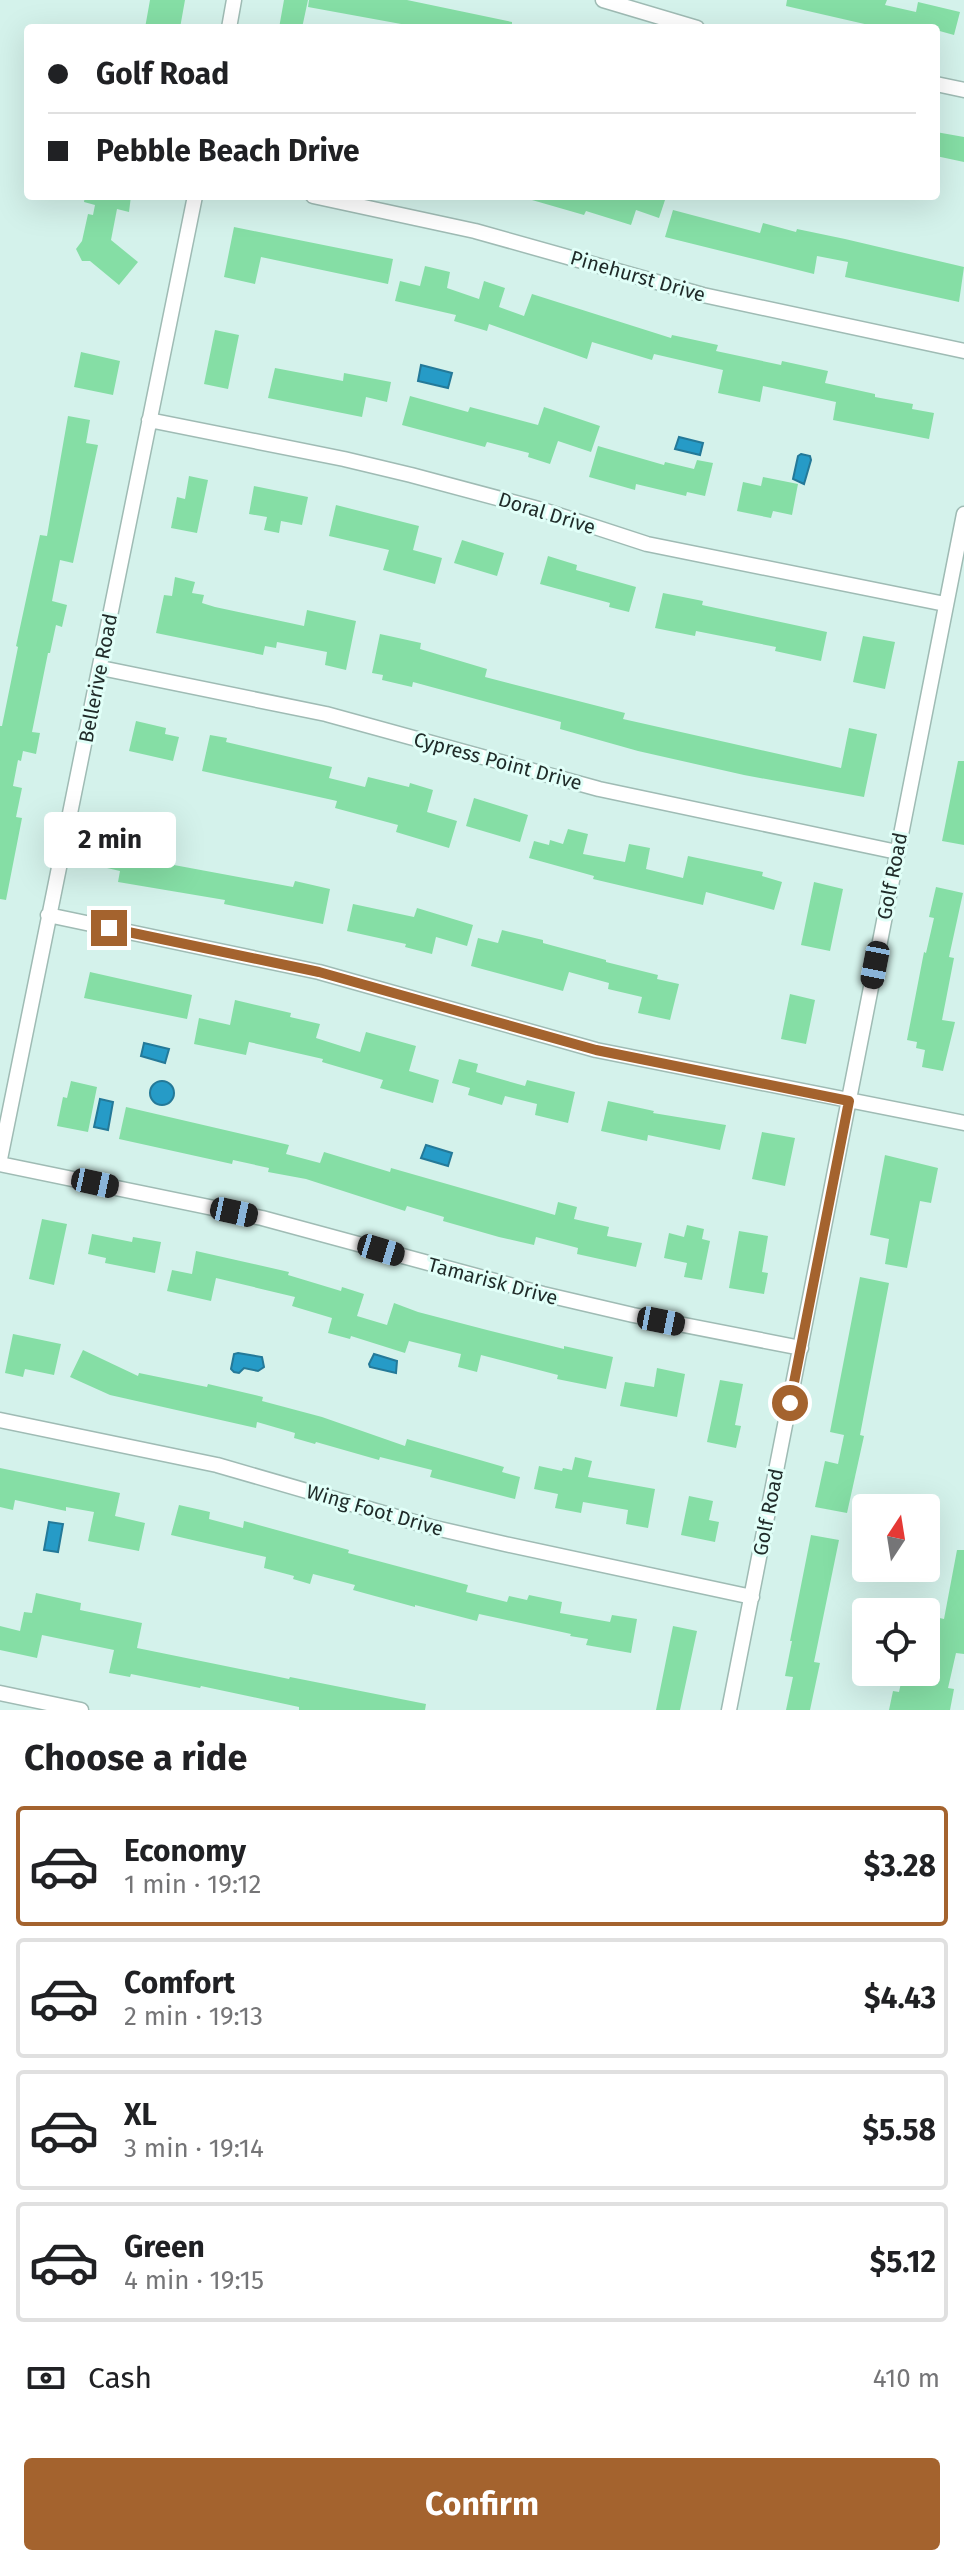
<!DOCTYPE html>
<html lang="en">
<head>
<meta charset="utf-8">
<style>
	:root { --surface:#fff; --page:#f2f2f2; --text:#202124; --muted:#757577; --line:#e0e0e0; --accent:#a4632e }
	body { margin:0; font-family:"Fira Sans",sans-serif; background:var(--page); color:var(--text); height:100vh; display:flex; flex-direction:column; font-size:30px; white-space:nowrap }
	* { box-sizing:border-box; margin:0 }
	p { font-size:26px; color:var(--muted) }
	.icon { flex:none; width:44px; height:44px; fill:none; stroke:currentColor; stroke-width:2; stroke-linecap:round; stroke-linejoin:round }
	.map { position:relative; height:1710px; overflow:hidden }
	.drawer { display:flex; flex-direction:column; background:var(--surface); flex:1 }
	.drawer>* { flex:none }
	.top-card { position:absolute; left:24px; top:24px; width:916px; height:176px; border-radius:8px; box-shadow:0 8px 32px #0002; display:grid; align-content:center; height:176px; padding:0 24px; background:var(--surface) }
	.needle { width:52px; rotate:12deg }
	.buttons { position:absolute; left:852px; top:1494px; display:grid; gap:16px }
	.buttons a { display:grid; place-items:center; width:88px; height:88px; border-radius:8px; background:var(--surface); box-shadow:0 8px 32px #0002; font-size:40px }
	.end { position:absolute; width:36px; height:36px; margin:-18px; border:10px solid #a4632e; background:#fff; box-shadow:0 0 0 4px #fff }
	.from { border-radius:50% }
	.bubble { position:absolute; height:56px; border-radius:8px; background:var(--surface); box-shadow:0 8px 32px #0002; font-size:26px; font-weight:700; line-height:56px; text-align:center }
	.car { position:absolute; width:24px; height:48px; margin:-24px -12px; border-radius:10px; box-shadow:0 0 6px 2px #0007; background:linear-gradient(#222 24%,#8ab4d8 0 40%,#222 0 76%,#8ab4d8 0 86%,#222 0) }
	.top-card b { display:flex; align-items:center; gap:28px; height:76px; font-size:30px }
	.top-card b+b { border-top:2px solid var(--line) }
	.top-card i { width:20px; height:20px; background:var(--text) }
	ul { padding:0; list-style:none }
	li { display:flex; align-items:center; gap:24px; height:120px; margin:0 16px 12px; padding:0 8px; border:4px solid var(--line); border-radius:8px }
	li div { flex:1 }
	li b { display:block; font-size:30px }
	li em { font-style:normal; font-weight:700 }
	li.selected { border-color:var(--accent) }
	li>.icon { width:72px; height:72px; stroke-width:1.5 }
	h2 { padding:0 24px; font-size:36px; line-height:96px }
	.pay { display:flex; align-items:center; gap:20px; height:88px; padding:0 24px; font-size:30px }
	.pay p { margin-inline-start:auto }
	.action { display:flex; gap:16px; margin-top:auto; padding:16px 24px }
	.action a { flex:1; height:92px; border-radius:8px; background:var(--accent); color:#fff; font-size:32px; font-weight:700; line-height:92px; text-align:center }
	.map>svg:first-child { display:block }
	.water { fill:#269bc7; stroke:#247998; stroke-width:2 }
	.building { fill:#85dea5 }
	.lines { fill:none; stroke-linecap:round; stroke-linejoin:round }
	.street-casing { stroke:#9fbbb4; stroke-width:17 }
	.street { stroke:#fff; stroke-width:14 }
	.route { stroke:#a4632e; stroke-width:10 }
	.labels { text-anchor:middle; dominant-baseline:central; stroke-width:6; stroke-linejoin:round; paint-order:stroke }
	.street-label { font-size:20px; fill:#202b29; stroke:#e1fff8 }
</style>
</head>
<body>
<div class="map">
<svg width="964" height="1710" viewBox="0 0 964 1710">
	<rect width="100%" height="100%" fill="#d4f2eb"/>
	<path class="water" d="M421 365 452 373 448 388 418 381Z
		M679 437 703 443 700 455 675 449Z
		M801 454 810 456 811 460 804 484 793 479 798 456Z
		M138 821 144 827 142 835 129 839 127 843 118 842 117 836 124 825Z
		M144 1043 169 1049 165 1063 141 1056Z
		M150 1093a12 12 0 1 1 24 0a12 12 0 1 1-24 0Z
		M100 1099 113 1102 108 1130 94 1127Z
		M426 1145 452 1153 448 1166 421 1158Z
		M238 1353 262 1357 264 1367 258 1371 244 1368 239 1373 234 1372 231 1369 234 1354Z
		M374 1354 397 1361 396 1373 370 1367 369 1364Z
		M49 1522 63 1524 58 1552 44 1550Z"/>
	<path class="building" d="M150 0H185L180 28H145Z
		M284 0H308L302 28H279Z
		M309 0H407L512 22V28H423L308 7Z
		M787 0H887L885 5 916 12 918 2 960 12 954 35 936 30V28H882L786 6Z
		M936 132 964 137V162L936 156Z
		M85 196H131L129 212 117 209 111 240 138 262 119 285 90 261H82L76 249 82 241 88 214 93 215 95 205 84 202Z
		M533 196H652L665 200 659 218 636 210 631 225 586 211 584 215 532 200Z
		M673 210 760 233 763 223 796 232 797 229 845 239 964 267 959 302 845 277 848 262 817 256 814 274 665 237Z
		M234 227 393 259 388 284 261 257 255 284 224 277Z
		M425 266 450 272 447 288 479 299 484 281 505 288 499 307 524 316 532 294 671 338 672 335 718 345 716 351 781 365 782 361 828 371 825 383 875 394V397L913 404 912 409 934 413 929 439 833 420 836 402 763 386 760 402 718 393 723 370 654 354 652 360 592 342 587 359 489 324 487 331 454 321 456 315 395 301 400 281 420 286Z
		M215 330 239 335 228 389 204 384Z
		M81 352 120 361 113 395 74 387Z
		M275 368 343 381 344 373 391 382 387 402 366 397 362 417 268 398Z
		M410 396 468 412 470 407 538 425 544 407 600 426 591 452 558 441 550 464 528 457 529 453 487 442 485 447 402 425Z
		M68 416 90 420 86 443 98 445 73 563 60 560 52 601 67 605 62 627 56 625 50 653H48L32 732 40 733 36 754 23 751 21 761 18 760 13 786 22 788 16 817 22 818 6 900 0 899V726H2L18 647 16 646 40 535 47 536Z
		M598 446 664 465 665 462 694 469 697 460 713 463 705 496 687 492 686 496 636 484 635 490 589 477Z
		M189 476 208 480 197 533 171 528 177 497 185 499Z
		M763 477 798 484 792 515 773 511 771 518 737 511 743 482 761 486Z
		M254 486 308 497 302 525 281 521 279 533 264 530 267 517 249 514Z
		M336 505 419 526 413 550 442 558 435 584 383 570 389 550 329 536Z
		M462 540 504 553 497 576 454 563Z
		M548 556 577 565 576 570 636 587 629 612 609 607 610 603 540 584Z
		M175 577 195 582 192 593 204 595 202 603 215 607 304 626 307 610 356 621 346 670 325 665 327 652 277 642 276 648 265 646 263 655 156 633 164 595 172 596Z
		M663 593 703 601 702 605 827 632 821 661 775 651 776 647 696 631 695 636 655 628Z
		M380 634 421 643 420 649 487 669 485 677 625 713 623 719 841 768 849 728 877 734 864 797 744 775 638 751 560 729 561 722 413 682 412 687 382 680 383 675 372 673Z
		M863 636 895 642 885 689 853 682Z
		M136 721 166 728 165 734 179 737 173 761 129 751Z
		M210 735 227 738 226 742 332 767 329 778 365 787 368 777 409 787 410 783 433 790 427 812 457 821 449 848 396 832 398 825 335 808 337 801 202 771Z
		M958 761H964V845L942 841Z
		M474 798 528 815 520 842 466 826Z
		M568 829 588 834 583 854 625 862 629 844 650 848 646 869 683 878 688 856 763 872 762 876 782 882 774 910 706 892 703 905 593 879 594 876 529 858 534 841 549 845 550 840 563 844Z
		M111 848 148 855 147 860 293 887 295 881 330 889 323 924 224 904 225 900 118 882 120 871 107 868Z
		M814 882 843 889 830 951 801 945Z
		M936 887 963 893 949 957 954 958 942 1020 955 1022 943 1071 922 1067 925 1050 916 1048 917 1042 907 1040 924 952 926 953 934 918 929 917Z
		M353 904 414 917 417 908 473 925 467 946 436 937 432 954 405 947 406 944 347 931Z
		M502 930 543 940V943L606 960V962L658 975 657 979 679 984 670 1020 638 1013 642 997 608 989 609 983 569 972 563 991 471 966 478 938 498 943Z
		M90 972 192 995 187 1019 84 998Z
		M790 994 815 1000 806 1044 781 1039Z
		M235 1000 291 1013 290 1017 320 1024 316 1038 360 1052 366 1032 416 1046 409 1071 439 1080 433 1103 380 1088 383 1080 322 1062 323 1059 249 1042 246 1055 194 1044 199 1018 230 1025Z
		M459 1059 478 1064 476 1072 525 1086 527 1080 575 1092 568 1123 535 1115 537 1104 505 1096 502 1105 468 1095 470 1088 452 1083Z
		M71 1081 97 1087 88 1132 57 1126 63 1097 67 1098Z
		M608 1101 654 1111 653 1113 726 1125 720 1150 648 1135 647 1141 601 1131Z
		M126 1107 289 1145 286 1154 320 1163 324 1152 390 1172 391 1168 555 1215 558 1202 577 1207 574 1219 609 1227 607 1236 642 1243 636 1267 577 1254 578 1248 536 1237 534 1245 499 1237 443 1221 444 1217 407 1206 405 1211 306 1179 268 1172 269 1168 233 1160 232 1164 119 1139Z
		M762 1132 795 1138 785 1186 752 1179Z
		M885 1155 938 1168 931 1203 920 1201 907 1268 885 1264 889 1239 870 1235Z
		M42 1219 67 1224 54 1285 29 1279Z
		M687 1225 704 1229 702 1239 710 1241 702 1280 684 1277 687 1263 664 1258 669 1233 684 1237Z
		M739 1231 768 1236 762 1272 768 1273 764 1294 729 1288Z
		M92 1234 132 1242 133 1237 161 1242 155 1273 105 1263 106 1258 88 1254Z
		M196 1251 289 1272 288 1275 341 1291 342 1287 364 1294 357 1316 387 1325 394 1303 418 1312 487 1330 564 1349V1346L613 1357 606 1389 557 1379 558 1375 481 1355 477 1372 458 1367 461 1354 409 1341 405 1353 351 1336 350 1339 328 1333 332 1318 292 1306 295 1297 216 1278 211 1301 167 1291 172 1270 192 1274Z
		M860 1277 889 1283 860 1435 864 1436 847 1513 815 1507 825 1461 838 1464 844 1435 830 1432Z
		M13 1334 61 1344 54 1375 25 1369 23 1377 5 1373Z
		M83 1350 138 1376 139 1373 207 1387 208 1384 263 1397 262 1401 322 1417 405 1446 407 1439 504 1467 502 1472 520 1477 515 1499 430 1477 432 1470 380 1457 379 1460 316 1442 315 1444 294 1438 295 1433 257 1422 256 1428 110 1395 70 1377Z
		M657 1368 685 1374 677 1417 620 1406 625 1382 654 1387Z
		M720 1380 743 1384 735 1425 741 1426 736 1448 707 1442Z
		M575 1457 592 1461 588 1477 655 1489 648 1528 626 1524 628 1510 583 1502 581 1513 555 1508 558 1494 534 1489 539 1466 562 1471 563 1468 572 1470Z
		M0 1468 120 1493 115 1516 145 1523 139 1551 88 1541 94 1512 66 1507V1511L15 1500 13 1510 0 1507Z
		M689 1496 713 1501 709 1520 719 1522 715 1542 681 1535Z
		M179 1505 210 1512 209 1519 243 1528 244 1521 349 1550 348 1553 468 1585 466 1592 507 1602 509 1596 527 1600 529 1595 562 1602 560 1613 610 1622 612 1615 637 1619 631 1653 586 1645 588 1639 570 1636 571 1634 479 1614 477 1621 415 1605V1607L353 1590 355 1585 313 1574 310 1584 293 1579 294 1576 264 1568 266 1557 171 1535Z
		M811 1535 839 1540 814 1662 820 1663 810 1710H786L793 1677 785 1676 792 1641H790Z
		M957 1550H964V1654L956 1653 948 1688 954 1689 950 1710H889L893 1691 899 1692 902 1678 926 1683V1615L944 1619Z
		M36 1593 81 1603 80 1610 142 1623 137 1648 289 1679 290 1677 426 1704 425 1710H299V1707L201 1686 200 1688 131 1674 130 1677 109 1673 114 1650 42 1635 37 1658 0 1650V1626L20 1631 24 1612 32 1613Z
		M673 1626 697 1631 680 1710H656Z"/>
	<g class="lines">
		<defs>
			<path id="street" d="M603 0 697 28
				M229 28 234 0
				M936 84 964 90
				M313 196 475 231 703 295 964 351
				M149 420 344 459 411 475 546 511 647 544 945 604
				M101 668 326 714 599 789 897 852
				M48 915 319 972 596 1050 964 1123
				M0 1159 195 196
				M0 1164 262 1218 543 1294 633 1315 801 1348
				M0 1420 217 1465 431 1527 505 1544 752 1597
				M0 1693 81 1710
				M729 1710 964 514"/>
		</defs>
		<use href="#street" class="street-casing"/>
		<use href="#street" class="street"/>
	</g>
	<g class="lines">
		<path class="route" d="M109 928 319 972 596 1050 849 1101 790 1403"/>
	</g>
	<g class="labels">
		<g class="street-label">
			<text transform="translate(638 276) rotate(16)">Pinehurst Drive</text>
			<text transform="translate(547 513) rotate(17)">Doral Drive</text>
			<text transform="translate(98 678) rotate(-79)">Bellerive Road</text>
			<text transform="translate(498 761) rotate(15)">Cypress Point Drive</text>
			<text transform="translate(892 876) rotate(-79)">Golf Road</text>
			<text transform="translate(493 1281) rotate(15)">Tamarisk Drive</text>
			<text transform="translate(375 1510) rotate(16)">Wing Foot Drive</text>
			<text transform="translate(768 1512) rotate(-79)">Golf Road</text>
		</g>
	</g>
</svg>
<div class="buttons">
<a><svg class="needle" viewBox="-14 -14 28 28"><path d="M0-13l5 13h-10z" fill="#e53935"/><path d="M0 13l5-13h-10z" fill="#757577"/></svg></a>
<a><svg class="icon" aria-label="locate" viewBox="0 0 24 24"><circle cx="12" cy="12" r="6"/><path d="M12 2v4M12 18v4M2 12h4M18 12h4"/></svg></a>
</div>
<i class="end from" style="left:790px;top:1403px"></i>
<i class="end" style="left:109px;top:928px"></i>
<div class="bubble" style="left:44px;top:812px;width:132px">2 min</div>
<i class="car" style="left:875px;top:965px;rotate:191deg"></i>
<i class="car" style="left:95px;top:1183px;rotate:102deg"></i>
<i class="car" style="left:234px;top:1212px;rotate:102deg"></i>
<i class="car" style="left:381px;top:1250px;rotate:107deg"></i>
<i class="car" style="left:661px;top:1321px;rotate:101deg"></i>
<div class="top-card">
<b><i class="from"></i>Golf Road</b>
<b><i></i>Pebble Beach Drive</b>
</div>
</div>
<section class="drawer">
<h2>Choose a ride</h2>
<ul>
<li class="selected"><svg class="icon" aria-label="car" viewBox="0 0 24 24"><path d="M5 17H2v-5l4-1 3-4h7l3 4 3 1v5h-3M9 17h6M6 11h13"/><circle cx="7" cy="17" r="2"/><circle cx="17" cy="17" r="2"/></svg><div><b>Economy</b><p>1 min · 19:12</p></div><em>$3.28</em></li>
<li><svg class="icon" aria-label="car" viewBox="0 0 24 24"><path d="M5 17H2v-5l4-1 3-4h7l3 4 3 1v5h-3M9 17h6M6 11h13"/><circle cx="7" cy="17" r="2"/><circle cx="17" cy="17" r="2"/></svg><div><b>Comfort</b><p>2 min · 19:13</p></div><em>$4.43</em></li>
<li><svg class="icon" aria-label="car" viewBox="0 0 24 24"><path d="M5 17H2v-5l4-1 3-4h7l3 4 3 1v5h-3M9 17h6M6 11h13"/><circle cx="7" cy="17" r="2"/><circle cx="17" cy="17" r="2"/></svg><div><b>XL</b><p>3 min · 19:14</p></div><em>$5.58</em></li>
<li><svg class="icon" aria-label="car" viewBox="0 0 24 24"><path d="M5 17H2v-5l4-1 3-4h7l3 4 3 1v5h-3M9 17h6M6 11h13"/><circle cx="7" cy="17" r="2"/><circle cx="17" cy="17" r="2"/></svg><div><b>Green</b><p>4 min · 19:15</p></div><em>$5.12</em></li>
</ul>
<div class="pay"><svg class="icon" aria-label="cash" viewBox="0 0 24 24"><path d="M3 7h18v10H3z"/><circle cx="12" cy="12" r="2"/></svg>Cash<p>410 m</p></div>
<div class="action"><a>Confirm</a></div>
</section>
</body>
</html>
